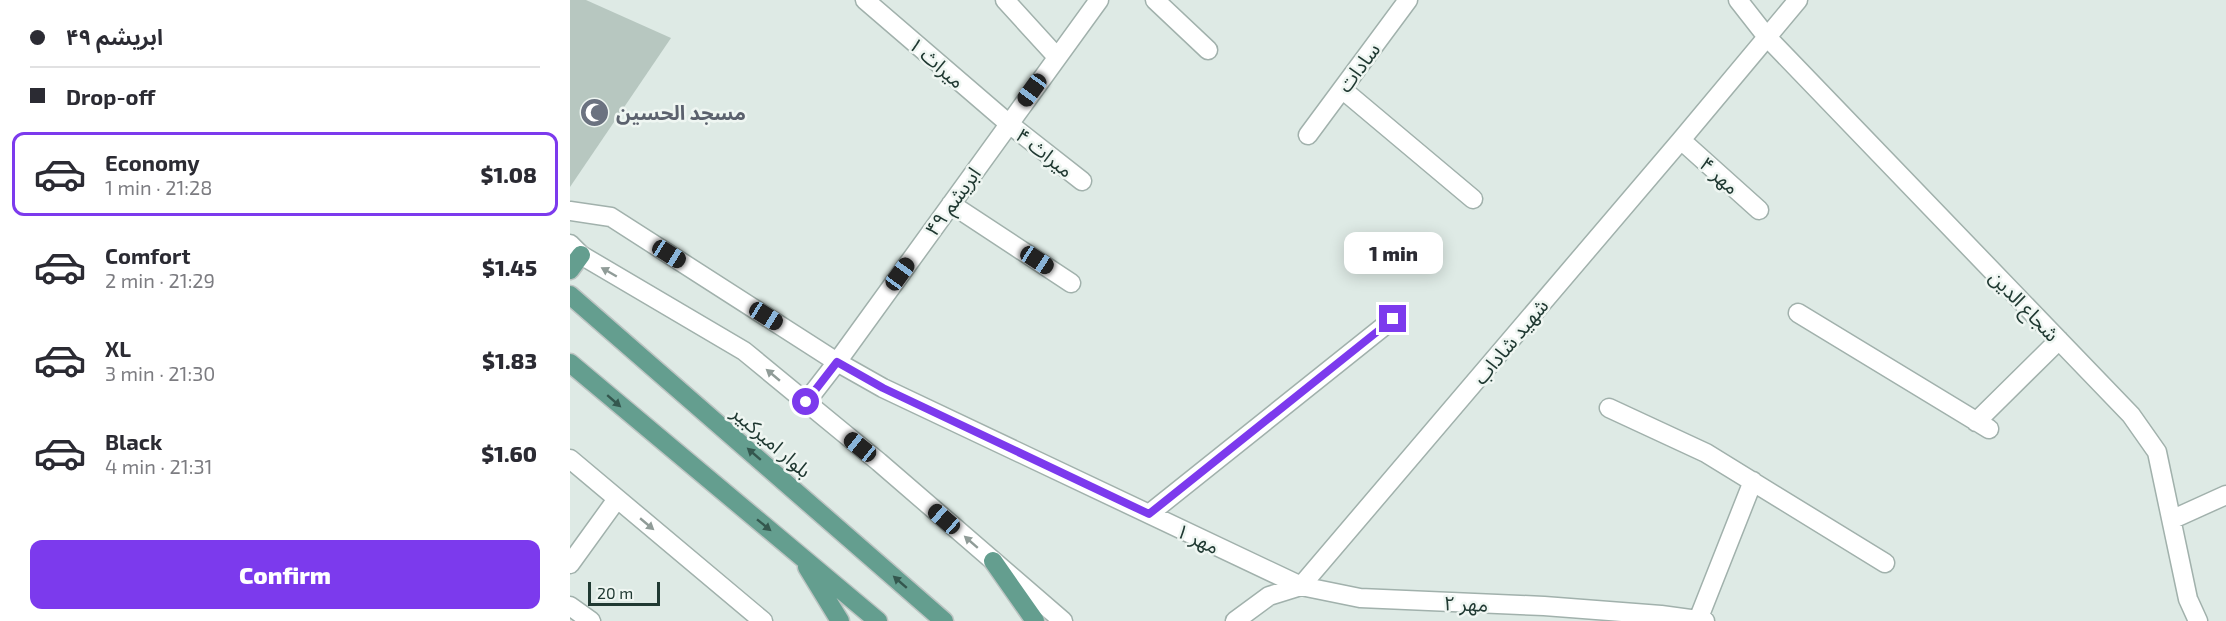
<!DOCTYPE html>
<html lang="en">
<head>
<meta charset="utf-8">
<style>
	:root { --surface:#fff; --page:#f7f7f7; --text:#2b2b33; --muted:#7c7c81; --line:#e1e1e2; --accent:#7c3aed }
	body { margin:0; font-family:"Exo 2","Noto Sans Arabic",sans-serif; background:var(--page); color:var(--text); height:100vh; display:flex; flex-direction:column; font-size:22px; white-space:nowrap }
	* { box-sizing:border-box; margin:0 }
	p { font-size:20px; color:var(--muted) }
	.icon { flex:none; width:33px; height:33px; fill:none; stroke:currentColor; stroke-width:2; stroke-linecap:round; stroke-linejoin:round }
	.map { position:relative; flex:1; overflow:hidden }
	.panel { display:flex; flex-direction:column; background:var(--surface); width:570px }
	.panel>* { flex:none }
	.guide { display:grid; align-content:center; height:132px; padding:0 30px; background:var(--surface) }
	.scale { position:absolute; left:18px; bottom:15px; width:72px; box-sizing:border-box; padding-left:6px; border:3px solid #203932; border-top:0; font-size:16px; line-height:21px; white-space:nowrap; color:#203932; -webkit-text-stroke:4px #eff6f2; paint-order:stroke }
	.end { position:absolute; width:27px; height:27px; margin:-14px; border:8px solid #7c3aed; background:#fff; box-shadow:0 0 0 3px #fff }
	.from { border-radius:50% }
	.bubble { position:absolute; height:42px; border-radius:12px; background:var(--surface); box-shadow:0 3px 15px #0003; font-size:20px; font-weight:800; line-height:42px; text-align:center }
	.car { position:absolute; width:18px; height:36px; margin:-18px -9px; border-radius:8px; box-shadow:0 0 4px 2px #0007; background:linear-gradient(#222 24%,#8ab4d8 0 40%,#222 0 76%,#8ab4d8 0 86%,#222 0) }
	.guide b { display:flex; align-items:center; gap:21px; height:57px; font-size:22px }
	.guide b+b { border-top:2px solid var(--line) }
	.guide i { width:15px; height:15px; background:var(--text) }
	ul { padding:0; list-style:none }
	li { display:flex; align-items:center; gap:18px; height:84px; margin:0 12px 9px; padding:0 18px; border:3px solid transparent; border-radius:12px }
	li div { flex:1 }
	li b { display:block; font-size:22px }
	li em { font-style:normal; font-weight:800 }
	li.on { border-color:var(--accent) }
	li>.icon { width:54px; height:54px; stroke-width:1.5 }
	.button { display:flex; gap:12px; margin-top:auto; padding:12px 30px }
	.button a { flex:1; height:69px; border-radius:12px; background:var(--accent); color:#fff; font-size:24px; font-weight:800; line-height:69px; text-align:center }
	main { display:flex; flex:1; min-height:0 }
	.map>svg:first-child { display:block }
	.building { fill:#b7c7c0 }
	.lines { fill:none; stroke-linecap:round; stroke-linejoin:round }
	.minor-casing { stroke:#a1b1ac; stroke-width:21 }
	.major-casing { stroke:#bcc4c2; stroke-width:21 }
	.minor { stroke:#fff; stroke-width:18 }
	.major { stroke:#649e8f; stroke-width:18 }
	.oneway { fill:#909c98 }
	.oneway2 { fill:#34574e }
	.route { stroke:#7c3aed; stroke-width:8 }
	.labels { text-anchor:middle; dominant-baseline:central; stroke-width:5; stroke-linejoin:round; paint-order:stroke }
	.street-label { font-size:20px; fill:#203932; stroke:#eff6f2 }
	.worship-label { font-size:20px; font-weight:bold; fill:#5b616d; stroke:#eff6f2; text-anchor:start }
</style>
</head>
<body>
<main>
<section class="panel">
<div class="guide">
<b><i class="from"></i>ابریشم ۴۹</b>
<b><i></i>Drop-off</b>
</div>
<ul>
<li class="on"><svg class="icon" aria-label="car" viewBox="0 0 24 24"><path d="M5 17H2v-5l4-1 3-4h7l3 4 3 1v5h-3M9 17h6M6 11h13"/><circle cx="7" cy="17" r="2"/><circle cx="17" cy="17" r="2"/></svg><div><b>Economy</b><p>1 min · 21:28</p></div><em>$1.08</em></li>
<li><svg class="icon" aria-label="car" viewBox="0 0 24 24"><path d="M5 17H2v-5l4-1 3-4h7l3 4 3 1v5h-3M9 17h6M6 11h13"/><circle cx="7" cy="17" r="2"/><circle cx="17" cy="17" r="2"/></svg><div><b>Comfort</b><p>2 min · 21:29</p></div><em>$1.45</em></li>
<li><svg class="icon" aria-label="car" viewBox="0 0 24 24"><path d="M5 17H2v-5l4-1 3-4h7l3 4 3 1v5h-3M9 17h6M6 11h13"/><circle cx="7" cy="17" r="2"/><circle cx="17" cy="17" r="2"/></svg><div><b>XL</b><p>3 min · 21:30</p></div><em>$1.83</em></li>
<li><svg class="icon" aria-label="car" viewBox="0 0 24 24"><path d="M5 17H2v-5l4-1 3-4h7l3 4 3 1v5h-3M9 17h6M6 11h13"/><circle cx="7" cy="17" r="2"/><circle cx="17" cy="17" r="2"/></svg><div><b>Black</b><p>4 min · 21:31</p></div><em>$1.60</em></li>
</ul>
<div class="button"><a>Confirm</a></div>
</section>
<div class="map">
<svg width="1656" height="621" viewBox="0 0 1656 621">
	<rect width="100%" height="100%" fill="#deeae5"/>
	<path class="building" d="M0 0H16L101 38 0 187Z"/>
	<g class="lines">
		<defs>
			<path id="minor" d="M295 0 438 123 512 181
				M435 0 487 57
				M585 0 638 50
				M1168 0 1197 37 1561 415 1587 452 1618 599 1628 621
				M772 89 903 199
				M738 135 838 0
				M1111 140 1189 210
				M381 204 501 283
				M0 211 41 217 267 362 313 388 731 586 790 598 974 606 1091 615 1135 621
				M0 244 11 255 174 351 309 462 493 621
				M1228 313 1419 429
				M236 402 267 362 529 0
				M1039 408 1136 453 1315 563
				M1406 422 1489 340
				M0 459 193 621
				M579 514 823 319
				M1603 519 1656 495
				M0 564 47 499
				M0 606 21 621
				M1128 620 1183 481
				M665 621 699 596 731 586 1111 140 1228 0"/>
			<path id="major" d="M0 270 11 255
				M0 295 374 621
				M0 363 308 621
				M423 561 465 621
				M237 567 270 621"/>
		</defs>
		<use href="#minor" class="minor-casing"/>
		<use href="#major" class="major-casing"/>
		<use href="#minor" class="minor"/>
		<use href="#major" class="major"/>
	</g>
	<defs><path id="oneway-solid" d="M-6-.8H1V-3.2L6.5 0L1 3.2V.8H-6Z" transform="scale(1.5)"/></defs>
	<g class="oneway">
		<use href="#oneway-solid" transform="translate(39 272) rotate(-150)"/>
		<use href="#oneway-solid" transform="translate(203 375) rotate(-140)"/>
		<use href="#oneway-solid" transform="translate(77 524) rotate(40)"/>
		<use href="#oneway-solid" transform="translate(401 542) rotate(-139)"/>
	</g>
	<g class="oneway2">
		<use href="#oneway-solid" transform="translate(44 401) rotate(41)"/>
		<use href="#oneway-solid" transform="translate(184 454) rotate(-139)"/>
		<use href="#oneway-solid" transform="translate(194 525) rotate(39)"/>
		<use href="#oneway-solid" transform="translate(330 582) rotate(-139)"/>
	</g>
	<g class="lines">
		<path class="route" d="M236 402 267 362 313 388 579 514 823 319"/>
	</g>
	<defs>
		<symbol id="mosque-disc" viewBox="-11 -11 22 22"><circle r="9.5" fill="#6b7280" stroke="#eff6f2"/><path d="M3.5-4.9A6 6 0 1 0 3.5 4.9A5 5 0 1 1 3.5-4.9Z" fill="#fff"/></symbol>
	</defs>
	<g fill-rule="evenodd">
		<use href="#mosque-disc" x="8" y="96" width="33" height="33"/>
	</g>
	<g class="labels">
		<g class="street-label">
			<text transform="translate(367 62) rotate(41)">میراث ۱</text>
			<text transform="translate(788 67) rotate(-53)">سادات</text>
			<text transform="translate(475 152) rotate(38)">میراث ۴</text>
			<text transform="translate(1150 175) rotate(42)">مهر ۴</text>
			<text transform="translate(382 201) rotate(-54)">ابریشم ۴۹</text>
			<text transform="translate(1455 305) rotate(46)">شجاع الدین</text>
			<text transform="translate(940 341) rotate(-50)">شهید شاداب</text>
			<text transform="translate(202 441) rotate(41)">بلوار امیرکبیر</text>
			<text transform="translate(628 538) rotate(25)">مهر ۱</text>
			<text transform="translate(896 603) rotate(2)">مهر ۲</text>
		</g>
		<g class="worship-label">
			<text x="46" y="112">مسجد الحسین</text>
		</g>
	</g>
</svg>
<div class="scale">20 m</div>
<i class="end from" style="left:236px;top:402px"></i>
<i class="end" style="left:823px;top:319px"></i>
<div class="bubble" style="left:774px;top:232px;width:99px">1 min</div>
<i class="car" style="left:462px;top:90px;rotate:216deg"></i>
<i class="car" style="left:99px;top:254px;rotate:122deg"></i>
<i class="car" style="left:467px;top:260px;rotate:123deg"></i>
<i class="car" style="left:330px;top:274px;rotate:36deg"></i>
<i class="car" style="left:196px;top:316px;rotate:122deg"></i>
<i class="car" style="left:290px;top:447px;rotate:309deg"></i>
<i class="car" style="left:374px;top:519px;rotate:311deg"></i>
</div>
</main>
</body>
</html>
